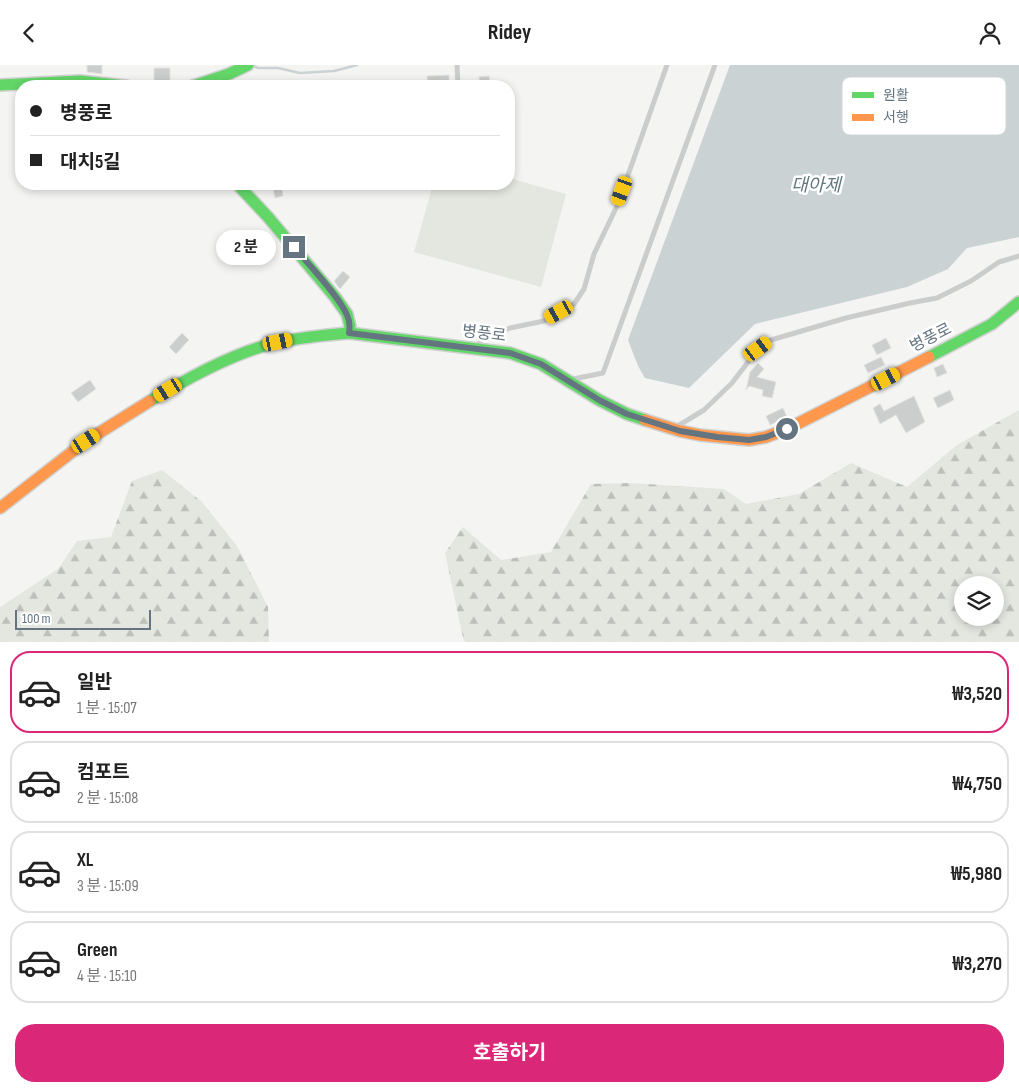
<!DOCTYPE html>
<html lang="ko">
<head>
<meta charset="utf-8">
<style>
	:root { --surface:#fff; --page:#f2f2f2; --text:#222; --muted:#767676; --line:#e0e0e0; --accent:#db2777 }
	body { margin:0; font-family:"Sofia Sans Condensed","Noto Sans KR",sans-serif; background:var(--page); color:var(--text); height:100vh; display:flex; flex-direction:column; font-size:19px; white-space:nowrap }
	* { box-sizing:border-box; margin:0 }
	p { font-size:16px; color:var(--muted) }
	.icon { flex:none; width:28px; height:28px; fill:none; stroke:currentColor; stroke-width:2; stroke-linecap:round; stroke-linejoin:round }
	.map { position:relative; height:577px; overflow:hidden }
	.drawer { display:flex; flex-direction:column; background:var(--surface); flex:1 }
	.drawer>* { flex:none }
	.banner { position:absolute; left:15px; top:15px; width:500px; height:110px; border-radius:20px; box-shadow:0 2px 8px #0003; display:grid; align-content:center; height:110px; padding:0 15px; background:var(--surface) }
	.controls { position:absolute; left:954px; top:511px; display:grid; gap:10px }
	.controls a { display:grid; place-items:center; width:50px; height:50px; border-radius:50%; background:var(--surface); box-shadow:0 2px 8px #0003; font-size:25px }
	.scale { position:absolute; left:15px; bottom:12px; width:136px; box-sizing:border-box; padding-left:5px; border:2px solid #647481; border-top:0; font-size:14px; line-height:18px; white-space:nowrap; color:#647481; -webkit-text-stroke:4px #fff; paint-order:stroke }
	.end { position:absolute; width:22px; height:22px; margin:-11px; border:6px solid #647481; background:#fff; box-shadow:0 0 0 2px #fff }
	.from { border-radius:50% }
	.bubble { position:absolute; height:35px; border-radius:18px; background:var(--surface); box-shadow:0 2px 8px #0003; font-size:16px; font-weight:700; line-height:35px; text-align:center }
	.car { position:absolute; width:15px; height:30px; margin:-15px -8px; border-radius:6px; box-shadow:0 0 4px 1px #0007; background:linear-gradient(#f5c518 24%,#345 0 40%,#f5c518 0 76%,#345 0 86%,#f5c518 0) }
	.banner b { display:flex; align-items:center; gap:18px; height:48px; font-size:19px }
	.banner b+b { border-top:1px solid var(--line) }
	.banner i { width:12px; height:12px; background:var(--text) }
	ul { padding:9px 0 0; list-style:none }
	li { display:flex; align-items:center; gap:15px; height:82px; margin:0 10px 8px; padding:0 5px; border:2px solid var(--line); border-radius:20px }
	li div { flex:1 }
	li b { display:block; font-size:19px }
	li em { font-style:normal; font-weight:700 }
	li.current { border-color:var(--accent) }
	li>.icon { width:45px; height:45px; stroke-width:1.5 }
	.primary-button { display:flex; gap:10px; margin-top:auto; padding:10px 15px }
	.primary-button a { flex:1; height:58px; border-radius:20px; background:var(--accent); color:#fff; font-size:20px; font-weight:700; line-height:58px; text-align:center }
	header { display:flex; justify-content:space-between; align-items:center; height:65px; padding:0 15px; background:var(--surface); font-size:22px; font-weight:700 }
	.map>svg:first-child { display:block }
	.forest { fill:url(#forest-firs); fill-rule:evenodd }
	.pitch { fill:#e4e7e0 }
	.water { fill:#cad2d4 }
	.lines { fill:none; stroke-linecap:round; stroke-linejoin:round }
	.stream { stroke:#cad2d4; stroke-width:2.5 }
	.building { fill:#cccece; stroke:#e3e3e2 }
	.fast-casing { stroke:#d0d2d1; stroke-width:14 }
	.slow-casing { stroke:#d0d2d1; stroke-width:14 }
	.lane { stroke:#cbcdcd; stroke-width:5 }
	.fast { stroke:#63d668; stroke-width:11 }
	.slow { stroke:#ff974d; stroke-width:11 }
	.route { stroke:#647481; stroke-width:6 }
	.labels { text-anchor:middle; dominant-baseline:central; stroke-width:5; stroke-linejoin:round; paint-order:stroke }
	.street-label { font-size:16px; fill:#647481; stroke:#fff }
	.water-label { font-size:18px; font-style:italic; fill:#60777f; stroke:#fff }
	.key { fill:#fff; stroke:#d0d5d9; stroke-width:1 }
	.key-label { font-size:14px; fill:#647481 }
</style>
</head>
<body>
<header><svg class="icon" aria-label="back" viewBox="0 0 24 24"><path d="M15 5l-7 7 7 7"/></svg>Ridey<svg class="icon" aria-label="person" viewBox="0 0 24 24"><circle cx="12" cy="8" r="4"/><path d="M4 21q1-7 8-7t8 7"/></svg></header>
<div class="map">
<svg width="1019" height="577" viewBox="0 0 1019 577">
	<defs>
		<pattern id="forest-firs" width="22" height="20" patternUnits="userSpaceOnUse" patternTransform="scale(1.25)"><rect width="22" height="20" fill="#e4e7e0"/><path d="M5 1l3.5 6h-7zM16 11l3.5 6h-7z" fill="#bcc0bb"/></pattern>
	</defs>
	<rect width="100%" height="100%" fill="#f4f4f2"/>
	<path class="forest" d="M1019 345V577H465L463 573 445 488 463 462 501 495 551 487 591 419 631 418 724 424 746 439 799 429 851 398 907 422 957 380ZM962 520H995V552H962Z
		M162 405 202 437 237 481 268 542 269 577H0V542L58 504 77 476 111 472 132 416Z"/>
	<path class="pitch" d="M509 113 566 129 541 222 414 187 433 119H509Z"/>
	<path class="water" d="M730 0H1019V172L967 183 948 204 907 222 755 259 689 323 645 313 638 301 628 275Z"/>
	<g class="lines">
		<path class="stream" d="M253 1 258 3H278L300 8 334 6 357 0"/>
	</g>
	<path class="building" d="M87 0H102V9L87 7Z
		M154 3H170V17L154 16Z
		M449 10V18L428 20 427 11Z
		M489 11 490 19 480 20 479 12Z
		M272 119H281L283 131 275 133Z
		M343 206 350 212 340 224 334 216Z
		M182 268 189 275 176 289 169 282Z
		M886 273 891 283 877 290 872 280Z
		M881 292 885 300 868 308 864 300Z
		M758 298 764 304 757 312 776 317 772 333 762 331 763 325 749 321 746 325 750 307Z
		M943 299 947 308 937 312 934 303Z
		M90 315 96 324 78 337 71 328Z
		M950 325 954 335 938 343 933 333Z
		M914 331 925 357 906 368 896 350 880 359 873 343 880 339 884 346Z
		M783 343 787 352 770 360 766 351Z"/>
	<g class="lines">
		<defs>
			<path id="fast" d="M0 20 80 16 126 21
				M193 21 229 9 248 0
				M237 119 268 152 335 232 347 249 350 261 349 268
				M929 292 992 259 1019 237
				M150 336C186 314 239 285 280 277 303 272 326 270 349 268L510 288 541 299 599 335 627 349 645 355"/>
			<path id="slow" d="M645 355 680 366 700 370 749 375 766 372 787 364 929 292
				M0 443 86 376 150 336"/>
		</defs>
		<use href="#fast" class="fast-casing"/>
		<use href="#slow" class="slow-casing"/>
		<path class="lane" d="M457 0 458 21
			M477 282 483 272 510 263 544 256 574 239 584 224 594 189 617 141 667 0
			M573 314 603 308 715 0
			M676 362 704 345 732 318 758 284 771 275 846 253 910 238 937 233 971 216 999 197 1019 191"/>
		<use href="#fast" class="fast"/>
		<use href="#slow" class="slow"/>
	</g>
	<g class="lines">
		<path class="route" d="M294 182C308 199 339 231 347 250 350 256 350 262 349 268L510 288 541 299 599 335 627 349 680 366 717 372 749 375 766 372 787 364"/>
	</g>
	<g class="labels">
		<g class="street-label">
			<text transform="translate(484 269) rotate(7)">병풍로</text>
			<text transform="translate(931 273) rotate(-27)">병풍로</text>
		</g>
		<g class="water-label">
			<text x="816" y="120">대아제</text>
		</g>
	</g>
	<rect x="842" y="12" width="164" height="58" rx="8" class="key"/>
	<rect x="852" y="27" width="22" height="6" fill="#63d668"/>
	<rect x="852" y="49" width="22" height="7" fill="#ff974d"/>
	<g class="key-label">
		<text x="883" y="35">원활</text>
		<text x="883" y="57">서행</text>
	</g>
</svg>
<div class="controls">
<a><svg class="icon" aria-label="layers" viewBox="0 0 24 24"><path d="M12 4l9 5-9 5-9-5zM3 14l9 5 9-5"/></svg></a>
</div>
<div class="scale">100 m</div>
<i class="end from" style="left:787px;top:364px"></i>
<i class="end" style="left:294px;top:182px"></i>
<div class="bubble" style="left:216px;top:165px;width:60px">2 분</div>
<i class="car" style="left:622px;top:126px;rotate:200deg"></i>
<i class="car" style="left:559px;top:247px;rotate:241deg"></i>
<i class="car" style="left:278px;top:277px;rotate:79deg"></i>
<i class="car" style="left:758px;top:284px;rotate:54deg"></i>
<i class="car" style="left:886px;top:314px;rotate:63deg"></i>
<i class="car" style="left:168px;top:325px;rotate:239deg"></i>
<i class="car" style="left:86px;top:376px;rotate:57deg"></i>
<div class="banner">
<b><i class="from"></i>병풍로</b>
<b><i></i>대치5길</b>
</div>
</div>
<section class="drawer">
<ul>
<li class="current"><svg class="icon" aria-label="car" viewBox="0 0 24 24"><path d="M5 17H2v-5l4-1 3-4h7l3 4 3 1v5h-3M9 17h6M6 11h13"/><circle cx="7" cy="17" r="2"/><circle cx="17" cy="17" r="2"/></svg><div><b>일반</b><p>1 분 · 15:07</p></div><em>₩3,520</em></li>
<li><svg class="icon" aria-label="car" viewBox="0 0 24 24"><path d="M5 17H2v-5l4-1 3-4h7l3 4 3 1v5h-3M9 17h6M6 11h13"/><circle cx="7" cy="17" r="2"/><circle cx="17" cy="17" r="2"/></svg><div><b>컴포트</b><p>2 분 · 15:08</p></div><em>₩4,750</em></li>
<li><svg class="icon" aria-label="car" viewBox="0 0 24 24"><path d="M5 17H2v-5l4-1 3-4h7l3 4 3 1v5h-3M9 17h6M6 11h13"/><circle cx="7" cy="17" r="2"/><circle cx="17" cy="17" r="2"/></svg><div><b>XL</b><p>3 분 · 15:09</p></div><em>₩5,980</em></li>
<li><svg class="icon" aria-label="car" viewBox="0 0 24 24"><path d="M5 17H2v-5l4-1 3-4h7l3 4 3 1v5h-3M9 17h6M6 11h13"/><circle cx="7" cy="17" r="2"/><circle cx="17" cy="17" r="2"/></svg><div><b>Green</b><p>4 분 · 15:10</p></div><em>₩3,270</em></li>
</ul>
<div class="primary-button"><a>호출하기</a></div>
</section>
</body>
</html>
